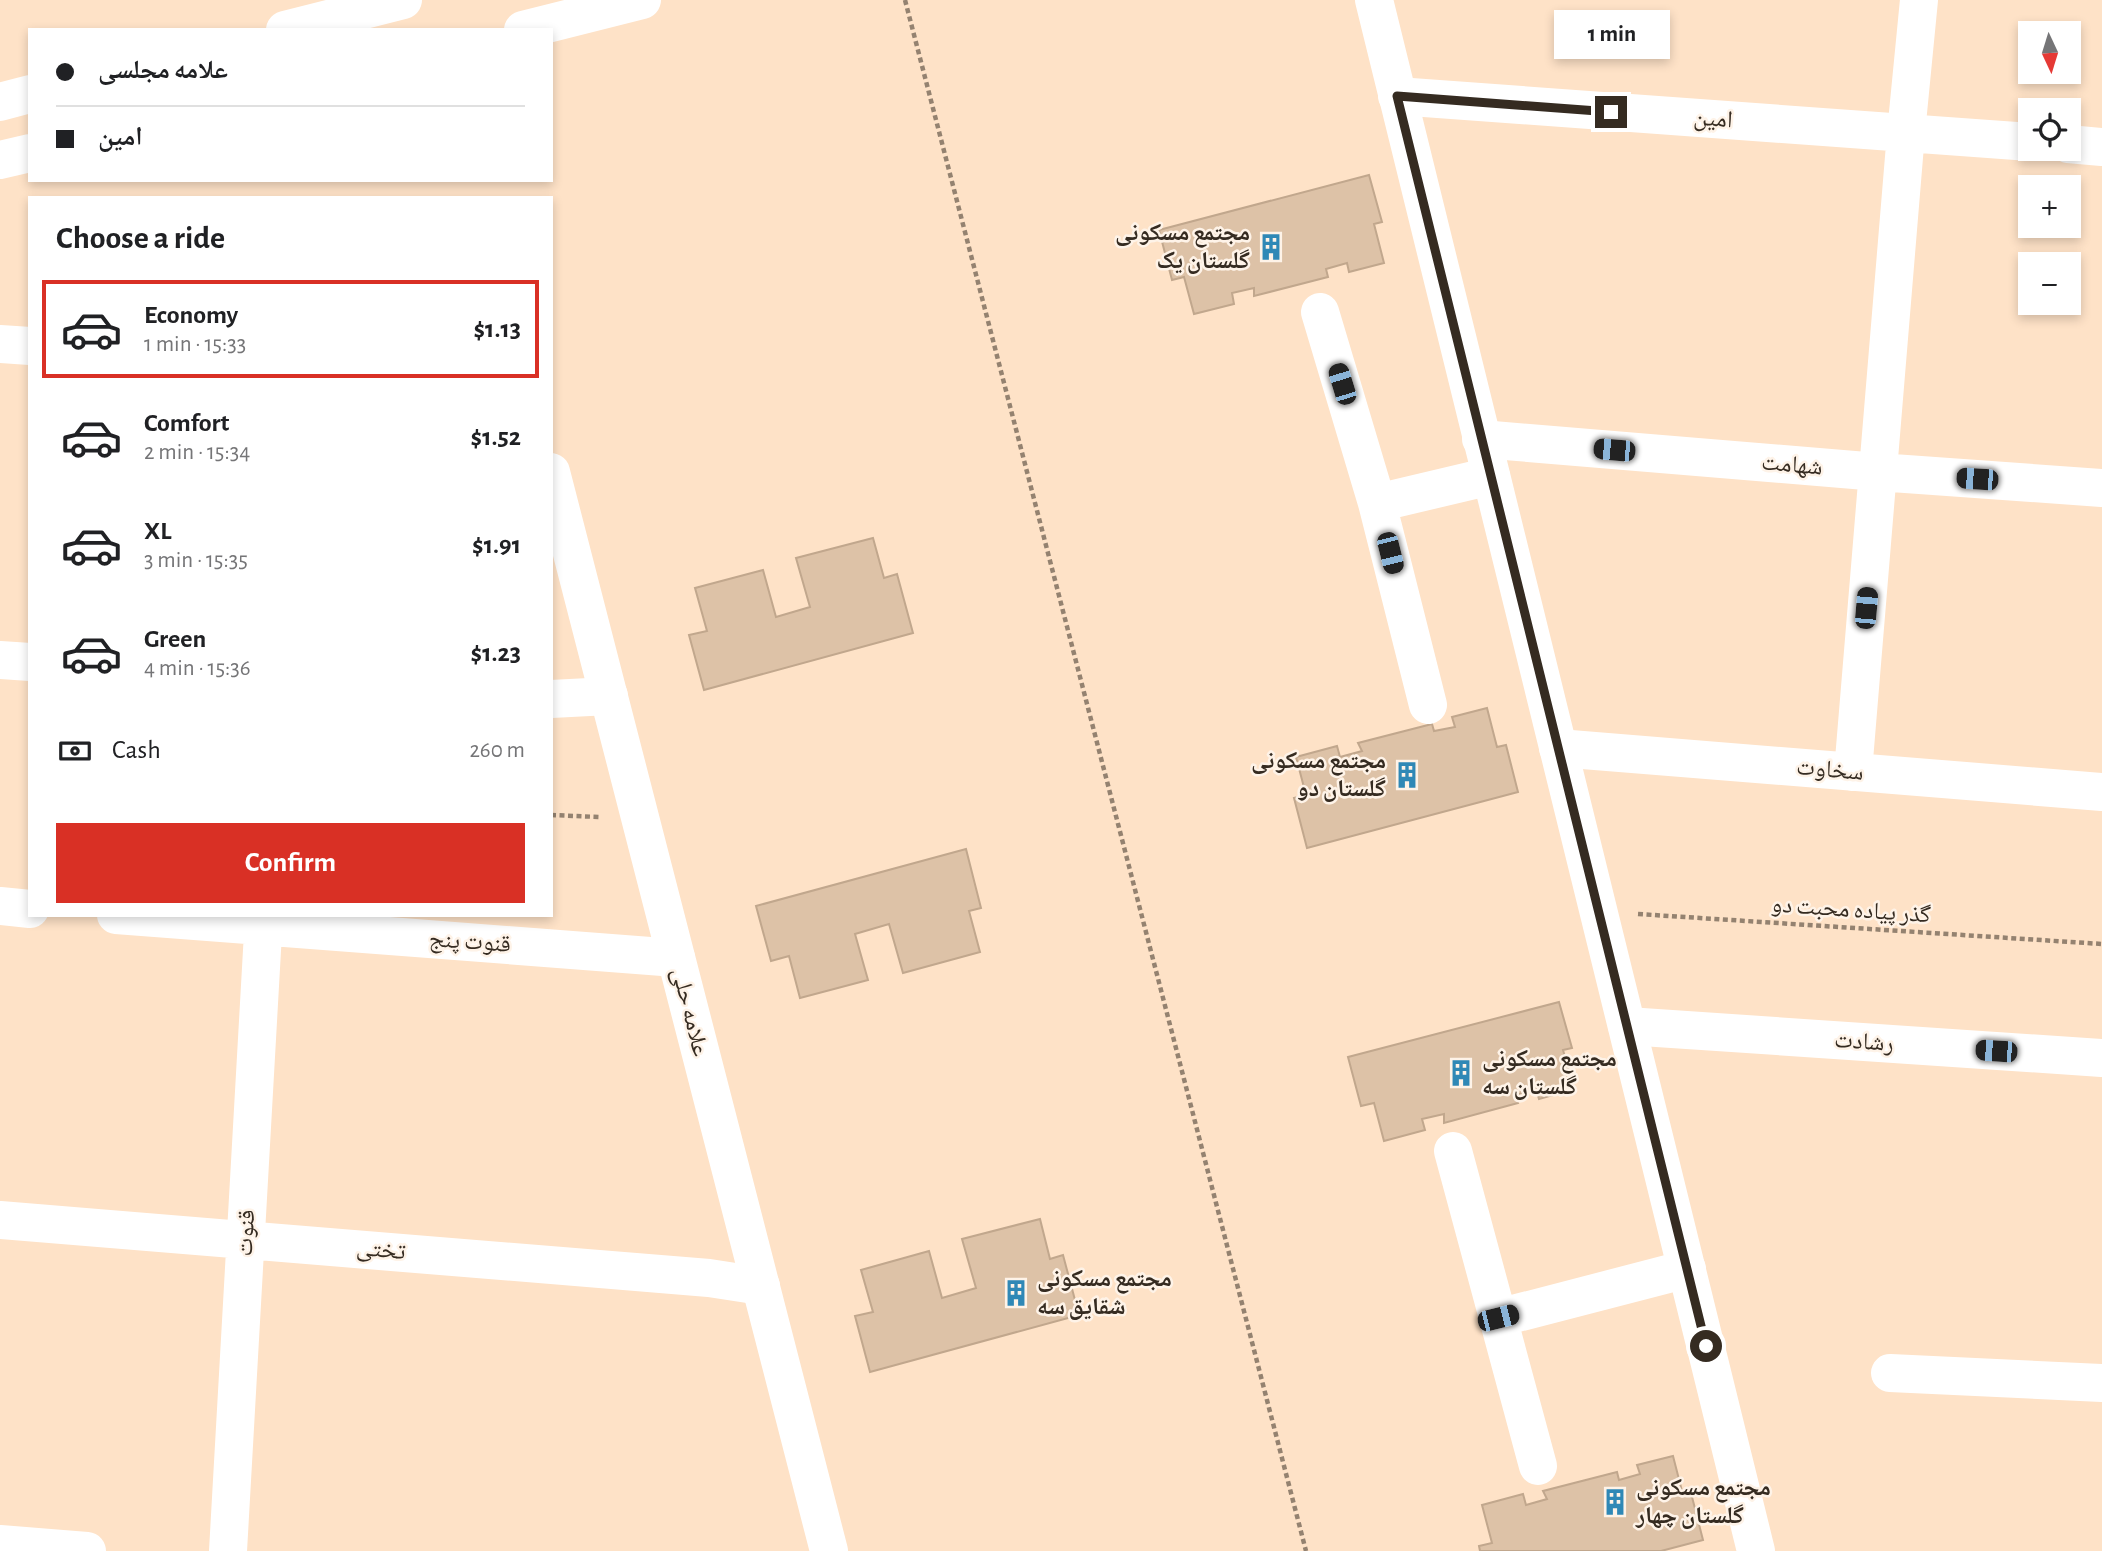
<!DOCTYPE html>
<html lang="en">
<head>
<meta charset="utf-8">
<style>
	:root { --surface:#fff; --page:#f6f6f6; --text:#202124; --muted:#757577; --line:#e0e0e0; --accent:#d93025 }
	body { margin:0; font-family:"Alegreya Sans","Noto Naskh Arabic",sans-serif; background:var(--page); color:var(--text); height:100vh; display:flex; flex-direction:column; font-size:26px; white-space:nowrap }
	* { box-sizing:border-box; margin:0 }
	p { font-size:23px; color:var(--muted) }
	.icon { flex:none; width:38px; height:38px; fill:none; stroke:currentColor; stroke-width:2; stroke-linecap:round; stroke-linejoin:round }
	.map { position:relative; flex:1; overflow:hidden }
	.panel { position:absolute; left:28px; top:196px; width:525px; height:721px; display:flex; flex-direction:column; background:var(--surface); border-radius:0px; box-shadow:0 4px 10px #0003 }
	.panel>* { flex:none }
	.guide { position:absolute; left:28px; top:28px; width:525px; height:154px; border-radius:0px; box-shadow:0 4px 10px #0003; display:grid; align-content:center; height:154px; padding:0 28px; background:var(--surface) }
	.needle { width:46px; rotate:176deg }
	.controls { position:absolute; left:2018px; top:21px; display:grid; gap:14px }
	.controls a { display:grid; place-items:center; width:63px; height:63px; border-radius:0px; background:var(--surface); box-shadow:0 4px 10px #0003; font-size:35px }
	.end { position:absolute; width:32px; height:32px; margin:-16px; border:9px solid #352b21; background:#fff; box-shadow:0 0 0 4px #fff }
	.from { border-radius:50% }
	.bubble { position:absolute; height:49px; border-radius:0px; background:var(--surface); box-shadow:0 4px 10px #0003; font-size:23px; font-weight:600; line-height:49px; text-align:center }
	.car { position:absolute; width:21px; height:42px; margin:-21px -10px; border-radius:9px; box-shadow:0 0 5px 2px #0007; background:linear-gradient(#222 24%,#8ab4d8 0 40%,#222 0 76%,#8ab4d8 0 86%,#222 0) }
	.guide b { display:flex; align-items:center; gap:24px; height:66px; font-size:26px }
	.guide b+b { border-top:2px solid var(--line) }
	.guide i { width:18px; height:18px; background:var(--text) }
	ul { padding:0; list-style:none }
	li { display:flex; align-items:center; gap:21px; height:98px; margin:0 14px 10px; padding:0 14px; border:4px solid transparent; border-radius:0px }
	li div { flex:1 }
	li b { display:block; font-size:26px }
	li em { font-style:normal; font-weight:600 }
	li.on { border-color:var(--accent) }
	li>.icon { width:63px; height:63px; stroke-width:1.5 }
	h2 { padding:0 28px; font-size:32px; line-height:84px }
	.pay { display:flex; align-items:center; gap:18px; height:77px; padding:0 28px; font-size:26px }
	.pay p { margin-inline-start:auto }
	.button { display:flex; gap:14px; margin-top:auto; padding:14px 28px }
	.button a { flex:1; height:80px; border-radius:0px; background:var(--accent); color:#fff; font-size:28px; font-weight:600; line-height:80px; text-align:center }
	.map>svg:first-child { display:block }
	.building { fill:#ddc2a7; stroke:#c1a78d; stroke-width:2 }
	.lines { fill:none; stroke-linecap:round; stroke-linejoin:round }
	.path { stroke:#948270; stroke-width:4.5; stroke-dasharray:5 3.5; stroke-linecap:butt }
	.street { stroke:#fff; stroke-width:38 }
	.secondary { stroke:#fff; stroke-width:38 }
	.route { stroke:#352b21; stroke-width:9 }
	.labels { text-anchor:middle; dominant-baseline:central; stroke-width:5; stroke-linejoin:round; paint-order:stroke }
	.street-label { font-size:24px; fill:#352b21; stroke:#fef3e8 }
	.poi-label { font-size:24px; font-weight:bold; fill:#352b21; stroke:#fef3e8; text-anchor:start }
</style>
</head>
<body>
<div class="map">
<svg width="2102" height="1551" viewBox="0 0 2102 1551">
	<rect width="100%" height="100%" fill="#fee2c7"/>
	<path class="building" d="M1369 175 1382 222 1374 224 1384 263 1349 272 1347 263 1326 269 1328 277 1254 296V288L1232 293 1234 304 1194 314 1184 277 1172 280 1159 230Z
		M873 538 884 578 897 574 913 633 704 690 689 635 707 631 695 588 763 570 776 617 810 607 796 558Z
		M1487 708 1497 747 1506 745 1518 792 1307 848 1294 798 1306 795 1296 757 1337 746 1340 757 1362 751 1358 743 1432 724 1434 731 1455 727 1452 717Z
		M966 849 981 908 969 911 980 952 903 973 889 924 855 934 868 980 800 998 789 956 771 961 756 906Z
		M1559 1002 1572 1048 1563 1050 1574 1089 1539 1099 1536 1089 1516 1095 1518 1103 1444 1123V1114L1422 1119 1425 1130 1384 1141 1374 1103 1361 1106 1348 1057Z
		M1040 1219 1050 1259 1063 1255 1079 1315 870 1372 855 1316 873 1312 861 1270 929 1251 942 1298 976 1288 962 1239Z
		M1673 1456 1683 1495 1691 1493 1703 1540 1661 1551H1480L1479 1546 1492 1543 1482 1505 1523 1494 1526 1505 1547 1499 1543 1491 1617 1472 1619 1480 1640 1474 1637 1465Z"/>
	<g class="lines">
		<path class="path" d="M905 0 1306 1551
			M551 815 599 817
			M1638 914 2102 944"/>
		<path class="street" d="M1397 96 2030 142
			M2068 144 2102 147
			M1320 312 1377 503 1428 705
			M0 344 30 346
			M1481 439 1878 472 2102 488
			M1377 503 1491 476
			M0 660 30 662
			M551 699 609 696
			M1558 748 2102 792
			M1853 772 1906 133 1919 0
			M0 906 30 909
			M116 915 676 958
			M1627 1026 2102 1058
			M1453 1151 1538 1466
			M0 1220 709 1278 761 1286
			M1498 1318 1687 1269
			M1890 1373 2102 1383
			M0 1544 87 1551
			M228 1551 264 915"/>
		<path class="secondary" d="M1374 0 1756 1551
			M285 30 403 0
			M523 30 642 0
			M0 102 30 94
			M0 160 30 153
			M551 472 829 1551"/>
	</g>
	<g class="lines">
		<path class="route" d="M1611 112 1397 96 1706 1346"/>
	</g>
	<defs>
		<symbol id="building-bare" viewBox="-9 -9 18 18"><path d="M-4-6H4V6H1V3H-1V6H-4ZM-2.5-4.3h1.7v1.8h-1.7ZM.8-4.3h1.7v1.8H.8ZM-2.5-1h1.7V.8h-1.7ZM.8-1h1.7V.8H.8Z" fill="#2f88b6" stroke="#fef3e8" stroke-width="2.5" paint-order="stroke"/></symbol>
	</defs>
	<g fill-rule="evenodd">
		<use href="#building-bare" x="1252" y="228" width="38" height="38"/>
		<use href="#building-bare" x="1388" y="756" width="38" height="38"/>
		<use href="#building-bare" x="1442" y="1054" width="38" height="38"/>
		<use href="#building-bare" x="997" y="1274" width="38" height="38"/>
		<use href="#building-bare" x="1596" y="1483" width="38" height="38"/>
	</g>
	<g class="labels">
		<g class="street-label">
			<text transform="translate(1713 119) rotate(4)">امین</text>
			<text transform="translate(1792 465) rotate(5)">شهامت</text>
			<text transform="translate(1830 770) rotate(5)">سخاوت</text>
			<text transform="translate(1851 910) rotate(4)">گذر پیاده محبت دو</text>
			<text transform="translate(470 942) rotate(4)">قنوت پنج</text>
			<text transform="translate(690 1012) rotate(76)">علامه حلی</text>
			<text transform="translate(1864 1042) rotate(4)">رشادت</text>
			<text transform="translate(246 1233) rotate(-87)">قنوت</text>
			<text transform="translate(381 1250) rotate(5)">تختی</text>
		</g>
		<g class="poi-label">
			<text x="1250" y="233" text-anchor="end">مجتمع مسکونی<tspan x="1250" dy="28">گلستان یک</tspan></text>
			<text x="1386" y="761" text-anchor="end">مجتمع مسکونی<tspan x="1386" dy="28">گلستان دو</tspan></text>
			<text x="1482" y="1059">مجتمع مسکونی<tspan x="1482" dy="28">گلستان سه</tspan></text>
			<text x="1037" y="1279">مجتمع مسکونی<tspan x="1037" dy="28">شقایق سه</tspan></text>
			<text x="1636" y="1488">مجتمع مسکونی<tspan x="1636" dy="28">گلستان چهار</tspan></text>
		</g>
	</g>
</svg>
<div class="controls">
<a><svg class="needle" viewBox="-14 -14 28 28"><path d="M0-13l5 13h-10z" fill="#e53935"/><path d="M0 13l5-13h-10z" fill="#757577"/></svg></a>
<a><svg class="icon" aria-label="locate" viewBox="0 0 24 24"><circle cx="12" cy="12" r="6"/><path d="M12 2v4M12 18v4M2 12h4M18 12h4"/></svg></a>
<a>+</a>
<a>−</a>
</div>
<i class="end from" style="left:1706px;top:1346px"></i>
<i class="end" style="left:1611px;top:112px"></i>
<div class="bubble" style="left:1554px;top:10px;width:116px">1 min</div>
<i class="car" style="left:1342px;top:384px;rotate:343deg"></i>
<i class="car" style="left:1614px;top:450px;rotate:275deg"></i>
<i class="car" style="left:1977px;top:479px;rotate:274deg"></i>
<i class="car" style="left:1390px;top:553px;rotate:166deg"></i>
<i class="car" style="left:1866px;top:608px;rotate:5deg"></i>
<i class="car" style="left:1996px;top:1051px;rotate:274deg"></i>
<i class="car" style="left:1498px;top:1318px;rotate:76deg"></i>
<div class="guide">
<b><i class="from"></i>علامه مجلسی</b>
<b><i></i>امین</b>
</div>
<section class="panel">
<h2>Choose a ride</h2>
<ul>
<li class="on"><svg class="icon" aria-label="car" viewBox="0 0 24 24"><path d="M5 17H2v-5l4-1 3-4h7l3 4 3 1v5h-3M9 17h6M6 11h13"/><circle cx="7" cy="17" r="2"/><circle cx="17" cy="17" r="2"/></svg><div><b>Economy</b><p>1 min · 15:33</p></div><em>$1.13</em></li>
<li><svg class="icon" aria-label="car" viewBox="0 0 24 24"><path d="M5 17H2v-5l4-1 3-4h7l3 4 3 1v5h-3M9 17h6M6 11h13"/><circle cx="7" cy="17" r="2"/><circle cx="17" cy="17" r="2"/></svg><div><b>Comfort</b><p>2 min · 15:34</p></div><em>$1.52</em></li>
<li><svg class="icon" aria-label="car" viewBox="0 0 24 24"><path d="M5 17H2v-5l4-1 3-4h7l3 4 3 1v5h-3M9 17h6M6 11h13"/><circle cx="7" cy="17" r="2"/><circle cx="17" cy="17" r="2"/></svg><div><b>XL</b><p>3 min · 15:35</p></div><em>$1.91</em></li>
<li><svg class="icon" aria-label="car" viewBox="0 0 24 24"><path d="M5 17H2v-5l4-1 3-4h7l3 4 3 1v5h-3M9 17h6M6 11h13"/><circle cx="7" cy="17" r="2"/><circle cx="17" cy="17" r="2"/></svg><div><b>Green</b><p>4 min · 15:36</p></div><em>$1.23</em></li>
</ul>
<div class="pay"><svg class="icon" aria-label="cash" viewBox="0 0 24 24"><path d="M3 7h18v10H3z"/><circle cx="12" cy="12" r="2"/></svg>Cash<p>260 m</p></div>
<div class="button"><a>Confirm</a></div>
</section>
</div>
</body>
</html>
